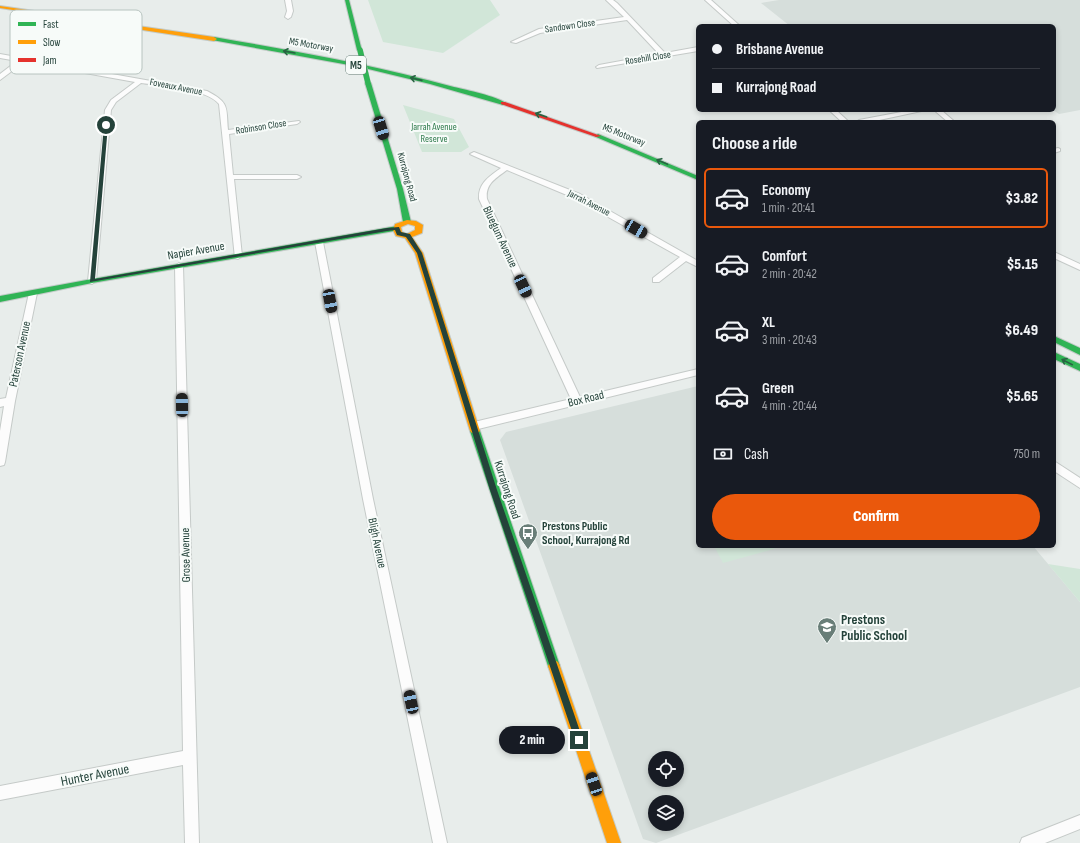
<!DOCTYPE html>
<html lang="en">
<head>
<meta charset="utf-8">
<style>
	:root { --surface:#171b24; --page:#242831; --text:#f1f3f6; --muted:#9ea1a6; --line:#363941; --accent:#ea580c }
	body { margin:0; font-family:"Sofia Sans Condensed",sans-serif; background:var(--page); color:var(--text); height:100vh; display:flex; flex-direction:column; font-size:15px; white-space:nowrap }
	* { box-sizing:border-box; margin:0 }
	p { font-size:13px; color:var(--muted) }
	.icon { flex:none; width:22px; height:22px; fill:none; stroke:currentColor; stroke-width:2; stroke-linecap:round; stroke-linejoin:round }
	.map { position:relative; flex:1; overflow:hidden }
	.side { position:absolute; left:696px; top:120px; width:360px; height:428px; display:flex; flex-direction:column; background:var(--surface); border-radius:6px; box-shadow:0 2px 6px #0003 }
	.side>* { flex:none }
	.guide { position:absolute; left:696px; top:24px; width:360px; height:88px; border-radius:6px; box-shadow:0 2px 6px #0003; display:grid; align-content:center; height:88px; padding:0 16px; background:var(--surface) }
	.controls { position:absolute; left:648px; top:751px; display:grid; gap:8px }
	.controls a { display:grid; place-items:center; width:36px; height:36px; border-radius:50%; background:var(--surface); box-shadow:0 2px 6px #0003; font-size:20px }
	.end { position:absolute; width:18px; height:18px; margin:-9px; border:5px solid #24423a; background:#fff; box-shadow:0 0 0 2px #fff }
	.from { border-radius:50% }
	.bubble { position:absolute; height:28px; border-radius:14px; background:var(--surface); box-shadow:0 2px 6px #0003; font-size:13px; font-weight:800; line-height:28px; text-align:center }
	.car { position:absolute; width:12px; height:24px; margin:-12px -6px; border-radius:5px; box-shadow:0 0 3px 1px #0007; background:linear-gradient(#222 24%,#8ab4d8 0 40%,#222 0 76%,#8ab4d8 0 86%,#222 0) }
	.guide b { display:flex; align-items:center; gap:14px; height:38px; font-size:15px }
	.guide b+b { border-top:1px solid var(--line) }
	.guide i { width:10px; height:10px; background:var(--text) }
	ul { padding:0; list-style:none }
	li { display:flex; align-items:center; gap:12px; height:60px; margin:0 8px 6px; padding:0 8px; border:2px solid transparent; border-radius:6px }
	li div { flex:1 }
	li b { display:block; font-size:15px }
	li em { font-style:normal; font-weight:800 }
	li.active { border-color:var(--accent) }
	li>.icon { width:36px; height:36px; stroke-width:1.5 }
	h2 { padding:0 16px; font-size:18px; line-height:48px }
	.pay { display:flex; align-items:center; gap:10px; height:44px; padding:0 16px; font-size:15px }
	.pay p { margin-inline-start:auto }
	.primary-button { display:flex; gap:8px; margin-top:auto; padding:8px 16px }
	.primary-button a { flex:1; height:46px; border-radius:24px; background:var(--accent); color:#fff; font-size:16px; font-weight:800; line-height:46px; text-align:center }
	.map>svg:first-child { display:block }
	.built { fill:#d6dedb; fill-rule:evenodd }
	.green { fill:#d1e6d8 }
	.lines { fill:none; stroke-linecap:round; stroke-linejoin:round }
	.street-casing { stroke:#c5cac8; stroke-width:2 }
	.fast-casing { stroke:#c3cbc8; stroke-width:2 }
	.slow-casing { stroke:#c3cbc8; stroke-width:2 }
	.jam-casing { stroke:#c3cbc8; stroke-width:2 }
	.street { fill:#fcfcfc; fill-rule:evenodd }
	.fast { fill:#30b455; fill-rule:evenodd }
	.slow { fill:#ff9f0a; fill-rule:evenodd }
	.jam { fill:#e5322d; fill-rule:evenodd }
	.fast-bridge-casing { stroke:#c3cbc8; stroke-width:6; stroke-linecap:butt }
	.fast-bridge { stroke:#30b455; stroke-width:5.5 }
	.oneway { stroke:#286442 }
	.route { fill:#24423a }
	.labels { text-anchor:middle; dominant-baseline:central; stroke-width:4; stroke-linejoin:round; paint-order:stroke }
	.far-street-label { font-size:10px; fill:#24423a; stroke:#f7fbf9 }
	.far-park-label { font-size:10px; fill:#2d7a4b; stroke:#f7fbf9 }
	.shield { fill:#f7fbf9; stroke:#637a73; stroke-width:1 }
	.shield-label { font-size:11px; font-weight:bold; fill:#24423a }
	.street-label { font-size:12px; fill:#24423a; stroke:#f7fbf9 }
	.poi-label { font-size:12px; font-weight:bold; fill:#24423a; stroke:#f7fbf9; text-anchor:start }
	.near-poi-label { font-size:14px; font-weight:bold; fill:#24423a; stroke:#f7fbf9; text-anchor:start }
	.near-street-label { font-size:14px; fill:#24423a; stroke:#f7fbf9 }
	.key { fill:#f7fbf9; stroke:#b8c4c0; stroke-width:1 }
	.key-label { font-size:11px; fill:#24423a }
</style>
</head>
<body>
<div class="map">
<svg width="1080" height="843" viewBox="0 0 1080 843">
	<rect width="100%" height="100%" fill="#e8edeb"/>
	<path class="built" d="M779 0H1080V110L1059 114 1053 110 1054 26H790L761 3Z
		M698 386V546H1033L1080 602V687L656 843 643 839 500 440 506 432ZM655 758H677V780H655ZM655 802H677V824H655Z"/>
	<path class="green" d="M368 0H490L500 15 443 53 383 42Z
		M403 105 454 119 469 147 461 152H422Z
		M714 546H781V547L723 563Z
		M1048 564 1080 569V602Z"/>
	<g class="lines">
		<defs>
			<path id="street" d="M285 0H291L293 11 291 17 288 19 285 17 287 11Z
				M606 0H613L617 3 665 53 698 47V51L597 68 596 67 599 65 659 54 627 20 540 33 516 43 511 42 539 29 624 17Z
				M705 0H711L740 26H734Z
				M0 54 207 91C230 103 226 107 228 130L299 121 300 122 297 124 229 134 233 175H297L301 177 297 179H234L242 256 238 259 235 258 219 104C206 88 161 86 141 83L116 102 111 110 96 281 92 284 89 283 88 281 105 110 111 100 135 82 24 62 0 80V74L17 61 0 58Z
				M829 110H836L849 122H842Z
				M912 110H926L870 122H856L859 120Z
				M934 110H941L955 122H948Z
				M1058 148 1060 149V151L1054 153V149Z
				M474 152 580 194 698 261V267L686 261 659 282H653V278L680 257 574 198 507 170C496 178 485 184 487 199L580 397 698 369V375L474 430 470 429 469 426 470 423 474 422 571 399 479 199C478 183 490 176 501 168L472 155 470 154Z
				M316 240H322L323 242 373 499 447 843H433L363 499 315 242Z
				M1054 252 1080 264V270L1054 258Z
				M179 263 183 266 199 843H185L183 765 0 800V786L183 751 175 266Z
				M33 290 37 293 15 401 5 462 4 465 0 466V431L4 406 0 407V399L6 398 29 293Z
				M1054 461 1080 478V488L1054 471Z
				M1080 815V829L1045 843H1020L1022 838Z"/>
			<path id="fast" d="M345 0H349L362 51 357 50Z
				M214 37C295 51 375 65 454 87 467 90 496 96 506 103L503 105 430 84 360 67 212 40V38Z
				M368 81 371 83 403 189 411 222 407 224 403 222 397 189 365 83Z
				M598 134 698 176V180L596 137 595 136Z
				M397 226 401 228 400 230 92 283 0 302V296L92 279Z
				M1054 336 1080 348V355L1054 342Z
				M1054 352 1080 364V371L1054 359Z
				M475 427 478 429 480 431 560 666 558 670 554 672 550 670 548 666 470 431 472 429Z"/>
			<path id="slow" d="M0 6 214 37 217 39 214 41 0 8Z
				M407 220 416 221 423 225 422 233 412 237 423 253 480 431 478 433H472L470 431 415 253 405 238 396 236 393 230 395 224ZM408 224 415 226V230L407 234 402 232 401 227Z
				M554 660 558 662 560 666 621 843H607L548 666 550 662Z"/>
			<path id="jam" d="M501 102H505L601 136 596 137 501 104Z"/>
		</defs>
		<use href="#street" class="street-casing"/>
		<use href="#fast" class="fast-casing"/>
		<use href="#slow" class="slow-casing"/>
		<use href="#jam" class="jam-casing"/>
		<use href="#street" class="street"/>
		<use href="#fast" class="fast"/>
		<use href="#slow" class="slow"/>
		<use href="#jam" class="jam"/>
		<defs>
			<path id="fast-bridge" d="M360 50 368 83"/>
		</defs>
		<use href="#fast-bridge" class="fast-bridge-casing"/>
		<use href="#fast-bridge" class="fast-bridge"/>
	</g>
	<defs><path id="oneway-shaft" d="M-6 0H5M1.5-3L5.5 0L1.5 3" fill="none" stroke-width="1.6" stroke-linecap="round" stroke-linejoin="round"/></defs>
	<g class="oneway">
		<use href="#oneway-shaft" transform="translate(289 52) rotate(-170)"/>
		<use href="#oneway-shaft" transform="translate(416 79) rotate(-167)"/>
		<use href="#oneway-shaft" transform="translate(541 115) rotate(-161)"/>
		<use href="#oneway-shaft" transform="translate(662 162) rotate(-157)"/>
		<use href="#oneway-shaft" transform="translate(1067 362) rotate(-153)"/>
	</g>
	<path class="route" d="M106 123 108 125 95 279 387 228 399 227 401 232 410 234 422 253 497 490 583 740 582 743H576L575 740 490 490 417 253 406 237 397 235 395 230 387 231 90 282 104 125Z"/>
	<defs>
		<symbol id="bus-pin" viewBox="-11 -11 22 30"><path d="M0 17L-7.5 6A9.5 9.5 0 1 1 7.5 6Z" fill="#697e78" stroke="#f7fbf9"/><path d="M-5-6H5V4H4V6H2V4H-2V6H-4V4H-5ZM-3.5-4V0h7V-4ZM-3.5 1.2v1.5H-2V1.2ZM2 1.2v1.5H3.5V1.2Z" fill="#fff"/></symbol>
		<symbol id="school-pin" viewBox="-11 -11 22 30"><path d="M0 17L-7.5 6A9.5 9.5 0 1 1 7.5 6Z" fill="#697e78" stroke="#f7fbf9"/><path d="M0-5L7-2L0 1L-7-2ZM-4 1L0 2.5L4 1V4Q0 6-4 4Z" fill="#fff"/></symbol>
	</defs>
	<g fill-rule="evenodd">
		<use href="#bus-pin" x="517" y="522" width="22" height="30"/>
		<use href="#school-pin" x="816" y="616" width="22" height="30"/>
	</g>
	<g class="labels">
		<g class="far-street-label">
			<text transform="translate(570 26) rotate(-8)">Sandown Close</text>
			<text transform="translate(311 45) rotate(10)">M5 Motorway</text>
			<text transform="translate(648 58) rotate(-9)">Rosehill Close</text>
			<text transform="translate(176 87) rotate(11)">Foveaux Avenue</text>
			<text transform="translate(261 127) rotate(-9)">Robinson Close</text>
			<text transform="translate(624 135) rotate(22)">M5 Motorway</text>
			<text transform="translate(407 177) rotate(75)">Kurrajong Road</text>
			<text transform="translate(589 203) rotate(27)">Jarrah Avenue</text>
		</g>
		<g class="far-park-label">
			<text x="434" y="127">Jarrah Avenue<tspan x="434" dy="12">Reserve</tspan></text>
		</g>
		<rect class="shield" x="346" y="56" width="20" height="18" rx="3"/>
		<g class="shield-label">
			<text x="356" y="65">M5</text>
		</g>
		<g class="street-label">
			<text transform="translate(500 237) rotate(65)">Bluegum Avenue</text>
			<text transform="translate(196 251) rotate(-10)">Napier Avenue</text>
			<text transform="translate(20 354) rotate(-78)">Paterson Avenue</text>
			<text transform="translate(586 399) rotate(-14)">Box Road</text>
			<text transform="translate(507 490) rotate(72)">Kurrajong Road</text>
			<text transform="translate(377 543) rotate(78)">Bligh Avenue</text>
			<text transform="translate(186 555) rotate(-91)">Grose Avenue</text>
		</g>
		<g class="poi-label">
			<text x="542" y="526">Prestons Public<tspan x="542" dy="14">School, Kurrajong Rd</tspan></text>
		</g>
		<g class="near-poi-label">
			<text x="841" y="619">Prestons<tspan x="841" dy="16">Public School</tspan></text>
		</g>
		<g class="near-street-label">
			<text transform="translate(95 775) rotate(-11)">Hunter Avenue</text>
		</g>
	</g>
	<rect x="10" y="10" width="132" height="64" rx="6" class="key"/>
	<rect x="18" y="22" width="18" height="4" fill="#30b455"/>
	<rect x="18" y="40" width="18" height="4" fill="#ff9f0a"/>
	<rect x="18" y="58" width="18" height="4" fill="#e5322d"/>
	<g class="key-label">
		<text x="43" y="28">Fast</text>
		<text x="43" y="46">Slow</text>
		<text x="43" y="64">Jam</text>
	</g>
</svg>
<div class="controls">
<a><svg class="icon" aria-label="locate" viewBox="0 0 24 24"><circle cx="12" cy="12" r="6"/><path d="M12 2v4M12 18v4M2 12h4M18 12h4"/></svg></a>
<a><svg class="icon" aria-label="layers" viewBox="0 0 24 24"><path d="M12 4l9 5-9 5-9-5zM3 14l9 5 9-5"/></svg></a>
</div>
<i class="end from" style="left:106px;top:125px"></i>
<i class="end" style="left:579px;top:740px"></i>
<div class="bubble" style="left:499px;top:726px;width:66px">2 min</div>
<i class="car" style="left:381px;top:128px;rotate:163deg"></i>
<i class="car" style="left:636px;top:229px;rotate:120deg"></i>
<i class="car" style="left:523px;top:286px;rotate:155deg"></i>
<i class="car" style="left:330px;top:301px;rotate:169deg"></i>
<i class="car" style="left:182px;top:405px;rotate:359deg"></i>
<i class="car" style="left:411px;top:702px;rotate:348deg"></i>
<i class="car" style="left:594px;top:784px;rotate:341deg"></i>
<div class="guide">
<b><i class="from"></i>Brisbane Avenue</b>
<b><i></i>Kurrajong Road</b>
</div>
<section class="side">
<h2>Choose a ride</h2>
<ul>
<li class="active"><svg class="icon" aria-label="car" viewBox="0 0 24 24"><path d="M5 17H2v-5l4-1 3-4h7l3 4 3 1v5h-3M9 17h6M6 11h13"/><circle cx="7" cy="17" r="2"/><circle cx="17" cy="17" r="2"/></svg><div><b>Economy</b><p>1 min · 20:41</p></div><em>$3.82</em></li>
<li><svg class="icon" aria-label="car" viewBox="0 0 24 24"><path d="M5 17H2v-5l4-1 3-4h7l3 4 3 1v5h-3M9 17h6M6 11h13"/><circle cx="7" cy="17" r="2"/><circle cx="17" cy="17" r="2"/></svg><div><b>Comfort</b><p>2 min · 20:42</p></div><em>$5.15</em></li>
<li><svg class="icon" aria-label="car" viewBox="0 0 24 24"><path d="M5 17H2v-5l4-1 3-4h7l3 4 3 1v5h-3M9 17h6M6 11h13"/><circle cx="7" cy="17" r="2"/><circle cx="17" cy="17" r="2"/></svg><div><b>XL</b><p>3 min · 20:43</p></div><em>$6.49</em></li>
<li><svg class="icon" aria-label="car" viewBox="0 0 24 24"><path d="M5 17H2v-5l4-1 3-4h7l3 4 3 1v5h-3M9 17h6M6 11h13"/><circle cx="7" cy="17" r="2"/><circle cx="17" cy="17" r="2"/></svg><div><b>Green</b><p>4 min · 20:44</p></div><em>$5.65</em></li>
</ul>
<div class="pay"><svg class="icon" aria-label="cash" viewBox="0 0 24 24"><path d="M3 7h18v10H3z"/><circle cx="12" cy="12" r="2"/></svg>Cash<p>750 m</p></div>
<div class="primary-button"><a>Confirm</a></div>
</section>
</div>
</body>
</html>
